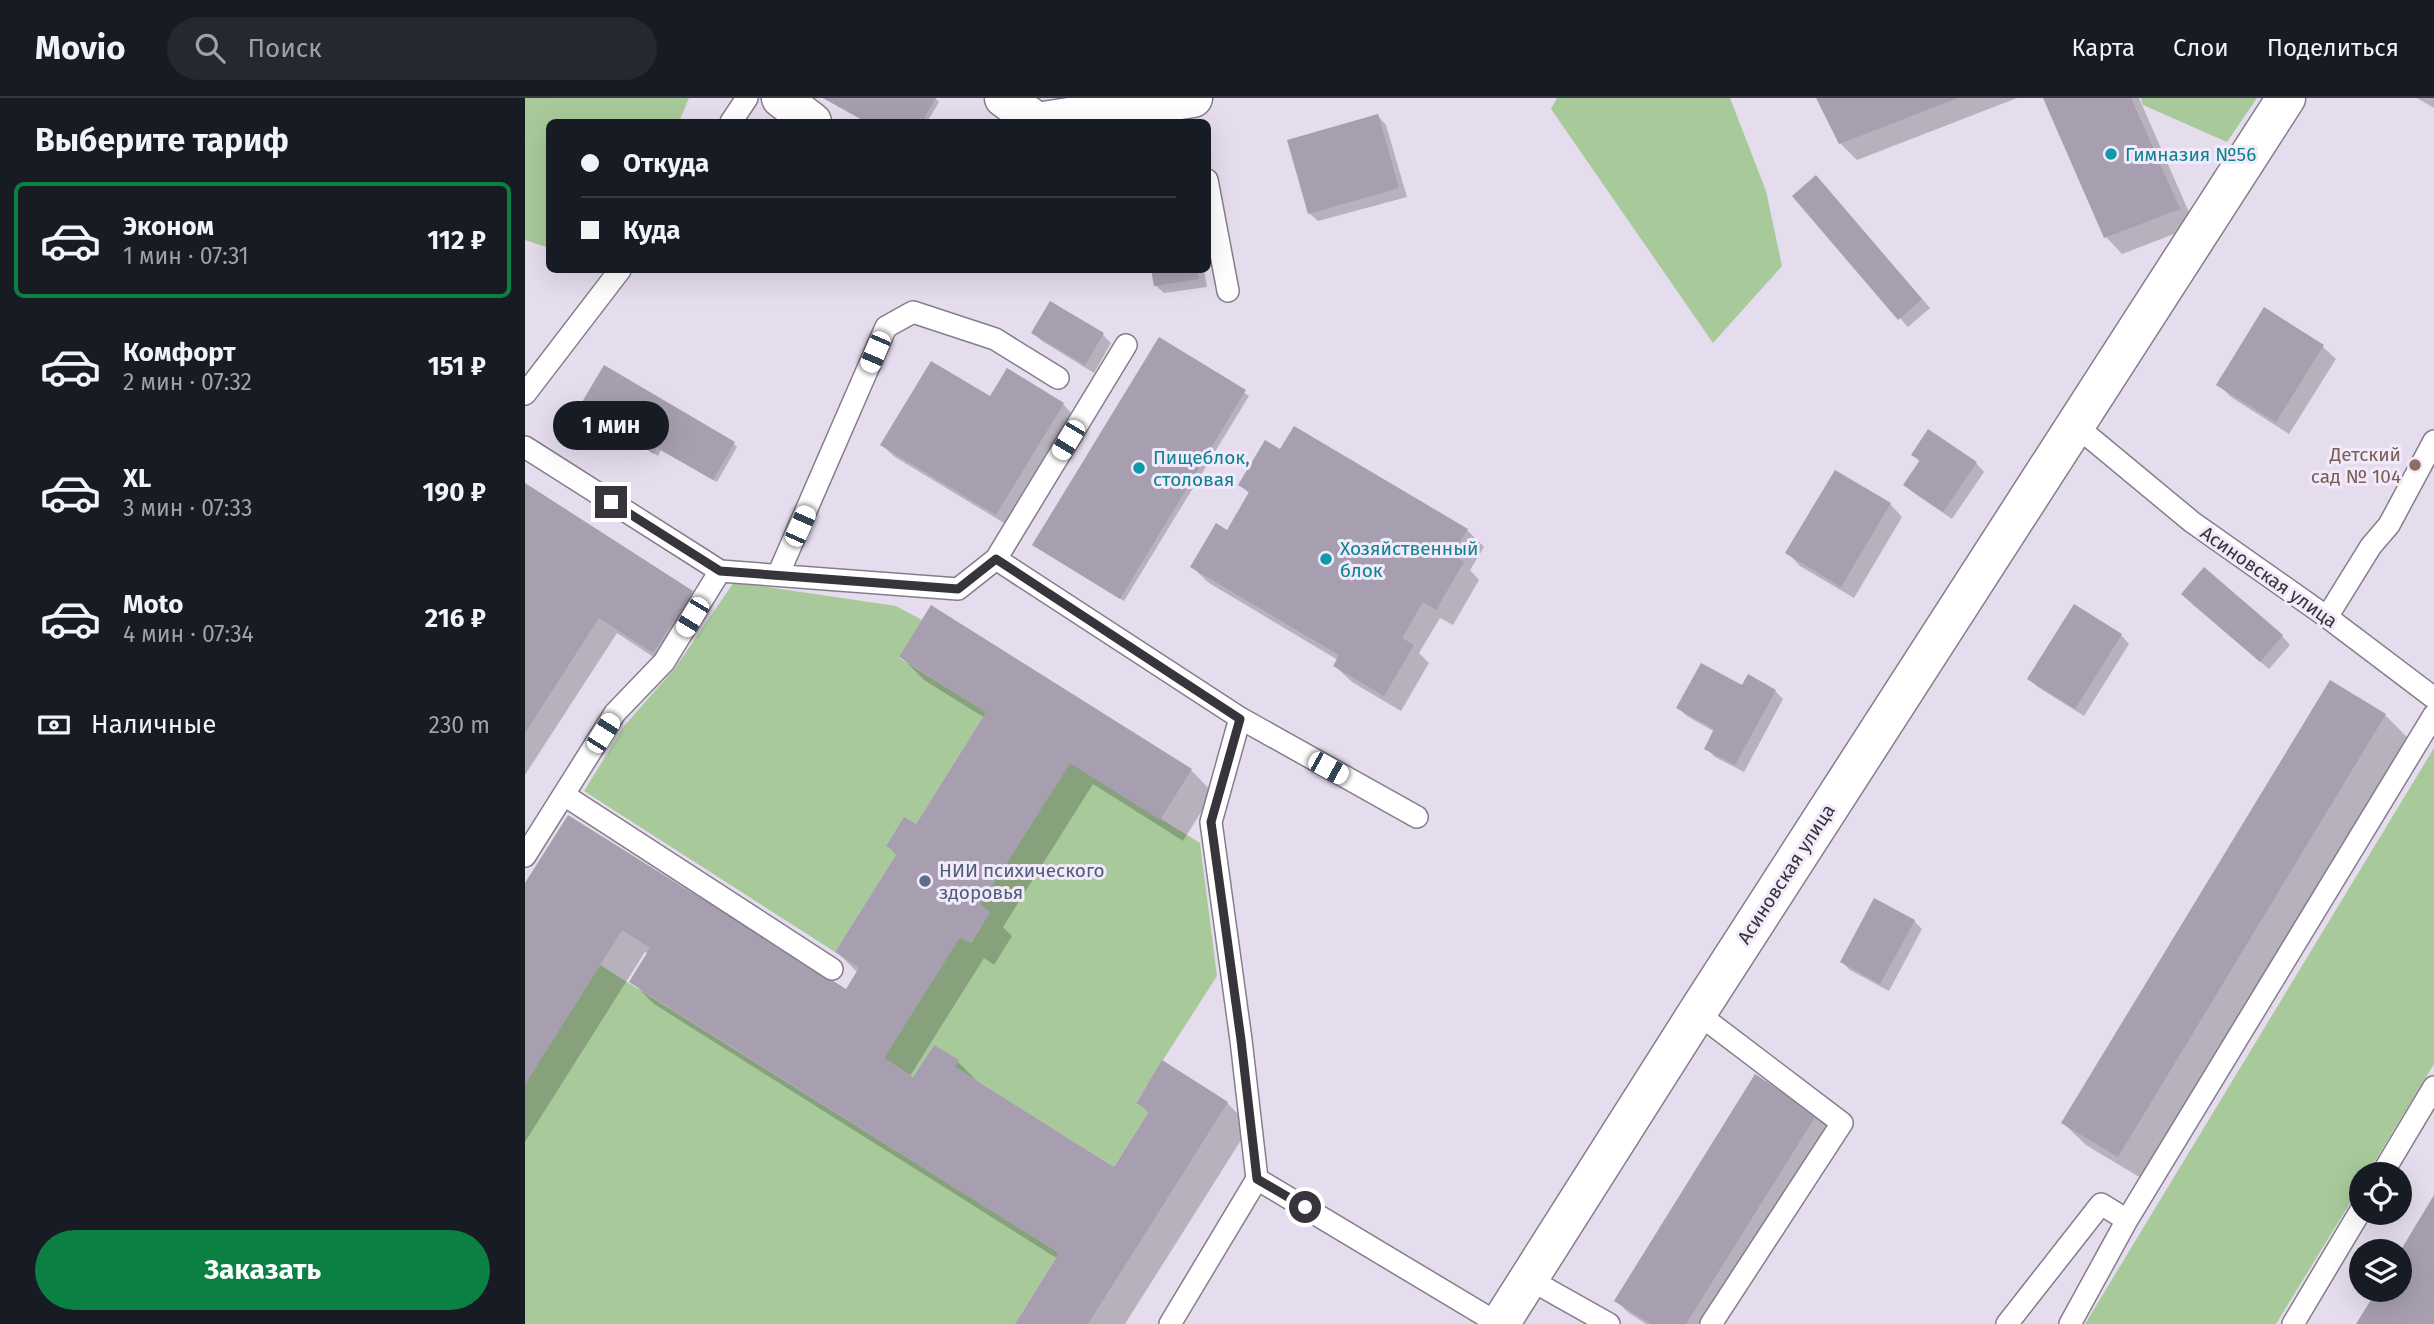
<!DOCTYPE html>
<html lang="ru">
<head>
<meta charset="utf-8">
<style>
	:root { --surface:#171b24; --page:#242831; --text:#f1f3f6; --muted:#9ea1a6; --line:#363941; --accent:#0b8043 }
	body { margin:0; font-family:"Fira Sans",sans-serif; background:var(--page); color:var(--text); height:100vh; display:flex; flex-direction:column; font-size:26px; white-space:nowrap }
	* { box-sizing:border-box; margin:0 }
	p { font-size:23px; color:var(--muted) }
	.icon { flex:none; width:38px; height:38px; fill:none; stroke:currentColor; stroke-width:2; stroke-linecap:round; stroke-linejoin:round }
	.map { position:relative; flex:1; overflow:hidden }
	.side { display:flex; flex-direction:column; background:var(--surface); width:525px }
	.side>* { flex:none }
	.top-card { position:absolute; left:21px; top:21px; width:665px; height:154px; border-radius:10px; box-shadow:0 7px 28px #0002; display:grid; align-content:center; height:154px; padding:0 35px; background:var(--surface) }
	.fabs { position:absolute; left:1824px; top:1064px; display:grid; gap:14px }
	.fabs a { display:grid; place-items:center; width:63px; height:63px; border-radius:50%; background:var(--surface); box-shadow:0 7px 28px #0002; font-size:35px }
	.end { position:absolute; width:32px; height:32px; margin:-16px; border:9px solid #38343b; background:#fff; box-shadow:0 0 0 4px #fff }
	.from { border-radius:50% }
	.bubble { position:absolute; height:49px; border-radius:24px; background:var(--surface); box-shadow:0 7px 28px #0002; font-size:23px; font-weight:700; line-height:49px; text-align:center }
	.car { position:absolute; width:21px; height:42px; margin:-21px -10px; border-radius:9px; box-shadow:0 0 5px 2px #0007; background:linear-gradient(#fff 24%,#345 0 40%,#fff 0 76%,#345 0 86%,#fff 0) }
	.top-card b { display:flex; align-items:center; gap:24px; height:66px; font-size:26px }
	.top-card b+b { border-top:2px solid var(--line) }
	.top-card i { width:18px; height:18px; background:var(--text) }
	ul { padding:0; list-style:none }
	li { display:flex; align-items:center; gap:21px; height:116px; margin:0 14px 10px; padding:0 21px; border:4px solid transparent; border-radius:10px }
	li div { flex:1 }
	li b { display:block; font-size:26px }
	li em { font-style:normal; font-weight:700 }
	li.selected { border-color:var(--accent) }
	li>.icon { width:63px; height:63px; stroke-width:1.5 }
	h2 { padding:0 35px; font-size:32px; line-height:84px }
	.pay { display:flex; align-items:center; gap:18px; height:77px; padding:0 35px; font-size:26px }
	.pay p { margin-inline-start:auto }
	.primary-button { display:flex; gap:14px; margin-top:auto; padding:14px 35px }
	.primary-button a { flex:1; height:80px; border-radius:42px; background:var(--accent); color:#fff; font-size:28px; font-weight:700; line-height:80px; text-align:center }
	header { display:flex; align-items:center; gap:42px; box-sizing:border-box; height:98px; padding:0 35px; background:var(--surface); border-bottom:2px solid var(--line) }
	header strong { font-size:33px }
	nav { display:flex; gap:38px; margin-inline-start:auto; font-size:24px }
	.search { width:490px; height:63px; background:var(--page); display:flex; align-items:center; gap:18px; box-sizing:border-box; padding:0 24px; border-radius:38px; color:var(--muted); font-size:26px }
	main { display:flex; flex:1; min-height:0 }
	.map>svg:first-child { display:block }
	.green { fill:#a8ca9b }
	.shadow { fill:#0003 }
	.building { fill:#a79faf }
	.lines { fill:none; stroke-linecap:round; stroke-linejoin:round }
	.service-casing { stroke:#857d8d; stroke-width:24 }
	.tertiary-casing { stroke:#857d8d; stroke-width:41 }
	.service { stroke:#fff; stroke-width:21 }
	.tertiary { stroke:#fff; stroke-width:38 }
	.route { stroke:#38343b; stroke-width:9 }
	.culture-dot { fill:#0f9aa8; stroke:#f2e9fb; stroke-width:2.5 }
	.education-dot { fill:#8d6e63; stroke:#f2e9fb; stroke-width:2.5 }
	.service-dot { fill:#5c6f8a; stroke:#f2e9fb; stroke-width:2.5 }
	.labels { text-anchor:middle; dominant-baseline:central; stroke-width:6; stroke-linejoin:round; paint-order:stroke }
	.culture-label { font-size:19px; fill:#0d838f; stroke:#f2e9fb; text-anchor:start }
	.education-label { font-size:19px; fill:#785e54; stroke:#f2e9fb; text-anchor:end }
	.street-label { font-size:19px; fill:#38343b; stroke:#f2e9fb }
	.service-label { font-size:19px; fill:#4e5e75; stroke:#f2e9fb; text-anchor:start }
</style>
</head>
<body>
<header>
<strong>Movio</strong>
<div class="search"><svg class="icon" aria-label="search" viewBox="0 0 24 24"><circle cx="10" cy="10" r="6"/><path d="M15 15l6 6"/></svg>Поиск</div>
<nav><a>Карта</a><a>Слои</a><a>Поделиться</a></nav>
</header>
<main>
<section class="side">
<h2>Выберите тариф</h2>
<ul>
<li class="selected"><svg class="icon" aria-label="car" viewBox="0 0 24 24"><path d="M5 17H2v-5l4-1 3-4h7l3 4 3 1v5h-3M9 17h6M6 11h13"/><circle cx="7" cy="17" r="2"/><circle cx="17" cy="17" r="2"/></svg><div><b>Эконом</b><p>1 мин · 07:31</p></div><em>112 ₽</em></li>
<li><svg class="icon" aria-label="car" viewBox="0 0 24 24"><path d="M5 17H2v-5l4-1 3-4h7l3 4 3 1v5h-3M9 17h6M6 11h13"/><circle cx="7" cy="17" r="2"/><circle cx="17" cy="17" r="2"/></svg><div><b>Комфорт</b><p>2 мин · 07:32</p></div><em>151 ₽</em></li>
<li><svg class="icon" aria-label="car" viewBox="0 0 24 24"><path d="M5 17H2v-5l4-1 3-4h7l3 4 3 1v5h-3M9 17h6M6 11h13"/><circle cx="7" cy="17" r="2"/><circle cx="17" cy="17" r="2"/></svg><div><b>XL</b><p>3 мин · 07:33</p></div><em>190 ₽</em></li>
<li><svg class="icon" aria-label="car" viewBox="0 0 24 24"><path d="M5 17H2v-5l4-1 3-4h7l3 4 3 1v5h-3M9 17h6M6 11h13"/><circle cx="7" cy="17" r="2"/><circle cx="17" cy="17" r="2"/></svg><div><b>Moto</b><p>4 мин · 07:34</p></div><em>216 ₽</em></li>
</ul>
<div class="pay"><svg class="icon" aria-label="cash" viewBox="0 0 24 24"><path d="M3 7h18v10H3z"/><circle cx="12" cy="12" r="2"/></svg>Наличные<p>230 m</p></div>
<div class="primary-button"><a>Заказать</a></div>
</section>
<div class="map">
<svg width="1909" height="1226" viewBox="0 0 1909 1226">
	<rect width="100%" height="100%" fill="#e5dced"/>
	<path class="green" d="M0 0H164L154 24H24V150L0 142Z
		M1032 0H1205L1241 93 1257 168 1188 245 1026 11Z
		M1616 0H1732L1702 44 1618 7Z
		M209 484 371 508 397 522 374 560 461 614 391 726 379 720 361 748 372 755 310 854 59 693 100 627 150 570Z
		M1909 650V966L1842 1076H1836V1087L1751 1226H1560Z
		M545 665 675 745 692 878 611 1004 624 1013 589 1069 430 969 409 947 388 979 359 960 435 839 446 845 465 814 455 807Z
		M75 867 534 1155 490 1226H0V986Z"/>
	<path class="shadow" d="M298 0H410L414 4 402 24H341Z
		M1293 0H1492L1332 62 1315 45Z
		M1520 0H1614L1670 128 1597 156 1581 139Z
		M1892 0H1909V10Z
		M853 18 861 27 882 99 793 123 784 115Z
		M1299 88 1405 210 1383 229 1375 220Z
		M628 172H679L682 189 639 195 630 187Z
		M526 206 578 237 586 245 569 275 517 243 508 235Z
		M1740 212 1798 249 1811 261 1764 336 1706 299 1693 286Z
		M634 241 724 298 599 503 509 447Z
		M465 301 538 306 550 319 484 428 370 359 357 347Z
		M59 304 209 346 212 349 192 384 136 352 133 358 108 343V334Z
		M755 353 942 432 959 449 945 472 954 482 928 527 915 520 894 555 904 565 876 613 827 584 810 568 813 562 684 485 667 469 702 434 725 396 716 387Z
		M1388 357 1451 365 1459 374 1427 421 1389 395 1380 387 1395 364Z
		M0 387 167 494 184 510 145 570 92 535 0 677Z
		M1365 406 1377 419 1329 500 1275 468 1263 455Z
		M1666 505 1757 538 1765 547 1744 571Z
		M1596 537 1604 546 1559 618 1513 589 1504 581Z
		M376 559 666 672 688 695 658 743 568 686 478 829 487 838 469 867 459 860 385 978 389 981 433 964 456 987 590 1071 625 1016 613 1004 702 1005 725 1028 600 1226H492L533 1161 129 906 106 883 123 856 120 854 0 1044V788L321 894 333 875 312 854 373 758 363 748 391 729 460 620 399 582Z
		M1806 584 1860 617 1883 640 1616 1080 1561 1047 1538 1025Z
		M1218 589 1250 593 1258 601 1219 674 1190 659 1181 650 1190 634 1162 618 1153 610Z
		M1389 823 1397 831 1364 893 1325 872 1317 864Z
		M1291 1017 1304 1030 1181 1226H1121L1104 1215 1091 1203Z"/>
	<path class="building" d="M298 0H411L397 24H341Z
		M1291 0H1433L1314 46Z
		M1518 0H1606L1655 111 1579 140Z
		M853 16 874 90 783 116 762 42Z
		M1291 77 1397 201 1373 222 1267 98Z
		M626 172H673L674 181 629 188Z
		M525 203 579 235 560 267 506 235Z
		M1739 209 1799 247 1751 324 1691 287Z
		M634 239 721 292 595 501 507 447Z
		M406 263 465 298 482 270 539 305 471 417 355 347Z
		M79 267 210 344 188 382 132 350 129 356 102 340 106 333 57 304Z
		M769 328 943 431 927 457 939 464 911 512 898 504 877 540 889 547 859 598 808 568 814 557 665 469 691 425 702 432 724 394 713 387 740 342 755 351Z
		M1403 331 1452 364 1418 414 1378 387 1395 362 1386 357Z
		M1310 372 1366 405 1316 489 1260 455Z
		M0 385 168 493 128 555 74 520 0 635Z
		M1679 469 1758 537 1735 564 1656 496Z
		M1549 506 1597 536 1550 611 1502 581Z
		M406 507 667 671 635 722 545 665 455 807 465 814 445 845 435 839 359 960 388 979 409 947 434 962 430 969 589 1069 624 1013 611 1005 637 962 703 1004 563 1226H490L534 1155 104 884 125 850 97 832 0 986V785L43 717 321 891 334 870 310 854 372 755 361 748 379 719 391 726 461 614 374 559Z
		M1176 565 1217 587 1223 576 1251 592 1210 667 1179 651 1189 631 1151 610Z
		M1805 582 1861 616 1593 1059 1536 1025Z
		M1349 800 1390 822 1355 886 1315 864Z
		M1230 976 1292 1016 1161 1226H1126L1089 1203Z
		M1909 1097V1226H1831L1852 1192H1874V1155Z"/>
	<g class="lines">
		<defs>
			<path id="service" d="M206 24 222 0
				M682 82 703 193
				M0 296 95 172
				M1550 327 1667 424 1802 519 1909 600
				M0 349 195 473 433 491 471 461 715 620 892 719
				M471 461 601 247
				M253 477 361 229 388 214 470 241 533 280
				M1802 519 1846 448 1864 427 1909 343
				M39 697 307 871
				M0 758 90 615 139 564 195 473
				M1172 915 1317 1025 1186 1226
				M1857 1076 1909 989
				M732 1081 974 1226
				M1004 1181 1084 1226
				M645 1226 732 1081 716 942 686 724 715 620
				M1482 1226 1576 1106 1602 1122 1909 617
				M1545 1226 1602 1122
				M1768 1226 1836 1112"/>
			<path id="tertiary" d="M256 0 287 24
				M479 0 512 24
				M512 24 668 0
				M975 1226 1172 915 1761 0"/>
		</defs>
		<use href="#service" class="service-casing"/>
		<use href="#tertiary" class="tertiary-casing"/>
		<use href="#service" class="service"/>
		<use href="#tertiary" class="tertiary"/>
	</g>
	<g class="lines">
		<path class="route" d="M86 404 195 473 433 491 471 461 715 621 686 724 716 942 732 1081 780 1109"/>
	</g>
	<g class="culture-dot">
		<circle cx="1586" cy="56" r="7"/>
		<circle cx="614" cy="370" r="7"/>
		<circle cx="801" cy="461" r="7"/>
	</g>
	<circle class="education-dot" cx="1890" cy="367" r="7"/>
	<circle class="service-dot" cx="400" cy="783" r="7"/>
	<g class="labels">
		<g class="culture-label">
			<text x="1600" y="56">Гимназия №56</text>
			<text x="628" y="359">Пищеблок,<tspan x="628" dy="22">столовая</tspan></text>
			<text x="815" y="450">Хозяйственный<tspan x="815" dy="22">блок</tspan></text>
		</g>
		<g class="education-label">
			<text x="1876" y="356">Детский<tspan x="1876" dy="22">сад № 104</tspan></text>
		</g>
		<g class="street-label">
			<text transform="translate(1744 479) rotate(35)">Асиновская улица</text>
			<text transform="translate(1261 776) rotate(-57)">Асиновская улица</text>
		</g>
		<g class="service-label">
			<text x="414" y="772">НИИ психического<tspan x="414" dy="22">здоровья</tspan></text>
		</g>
	</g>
</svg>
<div class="fabs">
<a><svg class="icon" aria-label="locate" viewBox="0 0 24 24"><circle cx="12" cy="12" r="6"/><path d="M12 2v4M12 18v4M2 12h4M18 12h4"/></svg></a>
<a><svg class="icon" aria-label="layers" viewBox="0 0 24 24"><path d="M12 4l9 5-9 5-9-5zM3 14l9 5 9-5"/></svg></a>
</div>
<i class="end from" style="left:780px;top:1109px"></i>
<i class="end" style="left:86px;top:404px"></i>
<div class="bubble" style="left:28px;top:303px;width:116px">1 мин</div>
<i class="car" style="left:350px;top:254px;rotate:203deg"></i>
<i class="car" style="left:543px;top:342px;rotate:211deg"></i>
<i class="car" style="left:275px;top:428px;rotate:24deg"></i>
<i class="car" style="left:167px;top:519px;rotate:211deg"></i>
<i class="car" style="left:78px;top:635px;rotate:32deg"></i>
<i class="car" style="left:803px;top:670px;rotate:119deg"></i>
<div class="top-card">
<b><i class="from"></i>Откуда</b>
<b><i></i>Куда</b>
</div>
</div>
</main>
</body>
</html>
